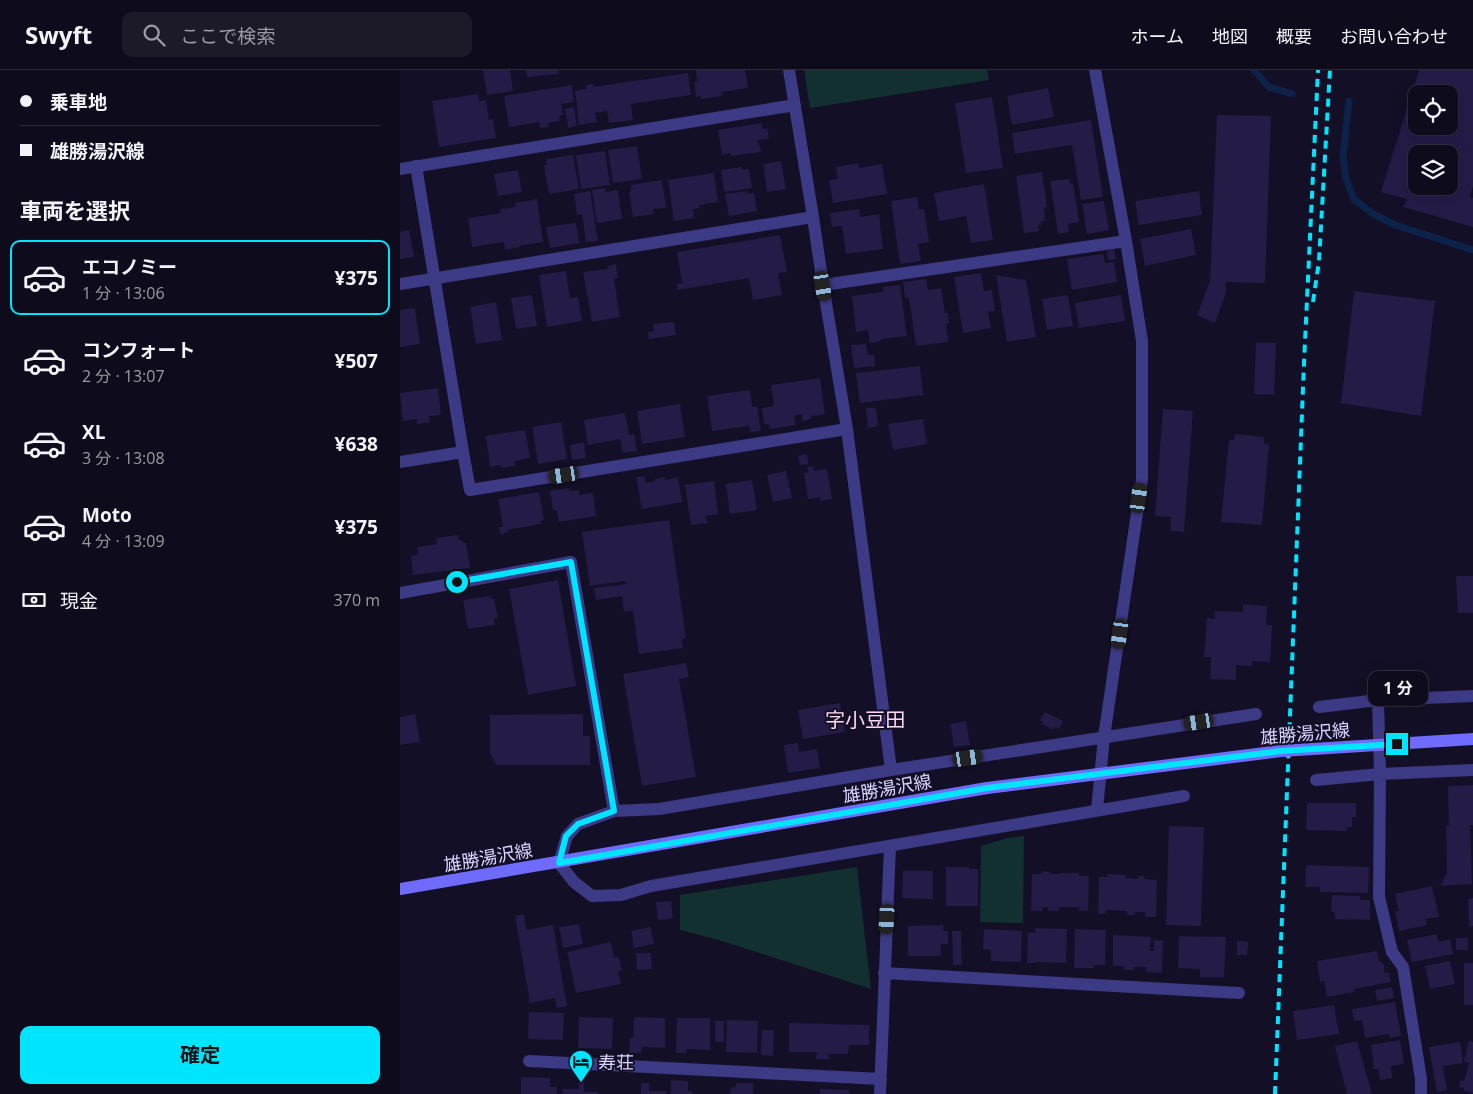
<!DOCTYPE html>
<html lang="ja">
<head>
<meta charset="utf-8">
<style>
	:root { --surface:#0e0b1c; --page:#1c1929; --text:#f1f3f6; --muted:#9b9ba3; --line:#2e2b3b; --accent:#00e5ff }
	body { margin:0; font-family:"Open Sans","Noto Sans JP",sans-serif; background:var(--page); color:var(--text); height:100vh; display:flex; flex-direction:column; font-size:19px; white-space:nowrap }
	* { box-sizing:border-box; margin:0 }
	p { font-size:16px; color:var(--muted) }
	.icon { flex:none; width:28px; height:28px; fill:none; stroke:currentColor; stroke-width:2; stroke-linecap:round; stroke-linejoin:round }
	.map { position:relative; flex:1; overflow:hidden }
	.side { display:flex; flex-direction:column; background:var(--surface); width:400px }
	.side>* { flex:none }
	.banner { display:grid; align-content:center; height:110px; padding:0 20px; background:var(--surface) }
	.buttons { position:absolute; left:1008px; top:15px; display:grid; gap:10px }
	.buttons a { display:grid; place-items:center; width:50px; height:50px; border-radius:10px; background:var(--surface); box-shadow:0 5px 20px #0002,0 0 0 1px var(--line); font-size:25px }
	.end { position:absolute; width:22px; height:22px; margin:-11px; border:6px solid #00e5ff; background:#111; box-shadow:0 0 0 2px #111 }
	.from { border-radius:50% }
	.bubble { position:absolute; height:35px; border-radius:10px; background:var(--surface); box-shadow:0 5px 20px #0002,0 0 0 1px var(--line); font-size:16px; font-weight:700; line-height:35px; text-align:center }
	.car { position:absolute; width:15px; height:30px; margin:-15px -8px; border-radius:6px; box-shadow:0 0 4px 1px #0007; background:linear-gradient(#222 24%,#8ab4d8 0 40%,#222 0 76%,#8ab4d8 0 86%,#222 0) }
	.banner b { display:flex; align-items:center; gap:18px; height:48px; font-size:19px }
	.banner b+b { border-top:1px solid var(--line) }
	.banner i { width:12px; height:12px; background:var(--text) }
	ul { padding:0; list-style:none }
	li { display:flex; align-items:center; gap:15px; height:75px; margin:0 10px 8px; padding:0 10px; border:2px solid transparent; border-radius:10px }
	li div { flex:1 }
	li b { display:block; font-size:19px }
	li em { font-style:normal; font-weight:700 }
	li.current { border-color:var(--accent) }
	li>.icon { width:45px; height:45px; stroke-width:1.5 }
	h2 { padding:0 20px; font-size:22px; line-height:60px }
	.pay { display:flex; align-items:center; gap:12px; height:55px; padding:0 20px; font-size:19px }
	.pay p { margin-inline-start:auto }
	.action { display:flex; gap:10px; margin-top:auto; padding:10px 20px }
	.action a { flex:1; height:58px; border-radius:10px; background:var(--accent); color:#111; font-size:20px; font-weight:700; line-height:58px; text-align:center }
	header { display:flex; align-items:center; gap:30px; box-sizing:border-box; height:70px; padding:0 25px; background:var(--surface); border-bottom:1px solid var(--line) }
	header strong { font-size:24px }
	nav { display:flex; gap:28px; margin-inline-start:auto; font-size:18px }
	.search { width:350px; height:45px; background:var(--page); display:flex; align-items:center; gap:12px; box-sizing:border-box; padding:0 18px; border-radius:10px; color:var(--muted); font-size:19px }
	main { display:flex; flex:1; min-height:0 }
	.map>svg:first-child { display:block }
	.green { fill:#12302f }
	.lines { fill:none; stroke-linecap:round; stroke-linejoin:round }
	.stream { stroke:#0c2248; stroke-width:7 }
	.building { fill:#241b47; fill-rule:evenodd }
	.street { stroke:#3d3a85; stroke-width:12 }
	.secondary { stroke:#6f6bff; stroke-width:12 }
	.rail { stroke:#00e5ff; stroke-width:4; stroke-dasharray:8 6; stroke-linecap:butt }
	.secondary-bridge { stroke:#6f6bff; stroke-width:12 }
	.route { stroke:#00e5ff; stroke-width:6 }
	.labels { text-anchor:middle; dominant-baseline:central; stroke-width:4; stroke-linejoin:round; paint-order:stroke }
	.street-label { font-size:18px; fill:#d9d4ff; stroke:#130f26 }
	.poi-label { font-size:18px; fill:#d9d4ff; stroke:#130f26; text-anchor:start }
	.quarter-label { font-size:20px; fill:#ffd6f0; stroke:#130f26 }
</style>
</head>
<body>
<header>
<strong>Swyft</strong>
<div class="search"><svg class="icon" aria-label="search" viewBox="0 0 24 24"><circle cx="10" cy="10" r="6"/><path d="M15 15l6 6"/></svg>ここで検索</div>
<nav><a>ホーム</a><a>地図</a><a>概要</a><a>お問い合わせ</a></nav>
</header>
<main>
<section class="side">
<div class="banner">
<b><i class="from"></i>乗車地</b>
<b><i></i>雄勝湯沢線</b>
</div>
<h2>車両を選択</h2>
<ul>
<li class="current"><svg class="icon" aria-label="car" viewBox="0 0 24 24"><path d="M5 17H2v-5l4-1 3-4h7l3 4 3 1v5h-3M9 17h6M6 11h13"/><circle cx="7" cy="17" r="2"/><circle cx="17" cy="17" r="2"/></svg><div><b>エコノミー</b><p>1 分 · 13:06</p></div><em>¥375</em></li>
<li><svg class="icon" aria-label="car" viewBox="0 0 24 24"><path d="M5 17H2v-5l4-1 3-4h7l3 4 3 1v5h-3M9 17h6M6 11h13"/><circle cx="7" cy="17" r="2"/><circle cx="17" cy="17" r="2"/></svg><div><b>コンフォート</b><p>2 分 · 13:07</p></div><em>¥507</em></li>
<li><svg class="icon" aria-label="car" viewBox="0 0 24 24"><path d="M5 17H2v-5l4-1 3-4h7l3 4 3 1v5h-3M9 17h6M6 11h13"/><circle cx="7" cy="17" r="2"/><circle cx="17" cy="17" r="2"/></svg><div><b>XL</b><p>3 分 · 13:08</p></div><em>¥638</em></li>
<li><svg class="icon" aria-label="car" viewBox="0 0 24 24"><path d="M5 17H2v-5l4-1 3-4h7l3 4 3 1v5h-3M9 17h6M6 11h13"/><circle cx="7" cy="17" r="2"/><circle cx="17" cy="17" r="2"/></svg><div><b>Moto</b><p>4 分 · 13:09</p></div><em>¥375</em></li>
</ul>
<div class="pay"><svg class="icon" aria-label="cash" viewBox="0 0 24 24"><path d="M3 7h18v10H3z"/><circle cx="12" cy="12" r="2"/></svg>現金<p>370 m</p></div>
<div class="action"><a>確定</a></div>
</section>
<div class="map">
<svg width="1073" height="1024" viewBox="0 0 1073 1024">
	<rect width="100%" height="100%" fill="#130f26"/>
	<path class="green" d="M404 0H587L589 10 410 38Z
		M624 766 623 853 580 852 581 776 607 768Z
		M457 797 471 919 319 870 280 860V825Z"/>
	<g class="lines">
		<path class="stream" d="M854 0 869 17 892 24
			M949 31 943 86 946 109 954 129 973 144 995 155 1073 180"/>
	</g>
	<path class="building" d="M83 0H110L113 21 87 25Z
		M126 0H158L159 4 127 7Z
		M296 0H345L348 18 321 22 322 26 301 29 300 26 296 27 294 12H297Z
		M1019 0H1073V116L1070 127 1073 128V157L1003 137 1007 129 981 122ZM1016 24H1049V56H1016ZM1016 84H1049V116H1016Z
		M288 3 291 25 231 34 233 50 209 53 207 41 195 43 197 52 179 55 175 21 187 19 186 15 193 14V17Z
		M172 15 174 32 161 34 163 45 159 46 160 51 148 53 149 57 140 58 139 52 109 57 104 26Z
		M648 18 654 47 612 55 607 26Z
		M78 24 79 31 86 30 89 50 93 49 96 68 39 77 32 31Z
		M592 27 603 98 566 103 555 33Z
		M174 37 177 56 168 58 165 39Z
		M817 45 871 46 865 213 826 212V223L815 253 797 245 810 211Z
		M691 50 703 127 681 130 672 75 615 84 612 63Z
		M362 53V59L367 58 369 69 358 70 361 82 331 86 330 83 322 85 318 60Z
		M237 76 242 109 213 113 208 80Z
		M205 81 210 115 181 119 176 85Z
		M173 85 179 119 149 124 144 95H147L146 89Z
		M381 91 386 119 367 122 363 94Z
		M458 93 459 98 482 94 487 124 433 133 429 110 438 109 436 97Z
		M342 97V100L349 99 352 118 324 122 321 100Z
		M118 100 122 122 98 126 94 104Z
		M642 102 647 137 644 138 645 151 641 152V155L638 156 639 161 624 163 616 106Z
		M314 103 318 132 299 135 300 138 293 139 294 148 274 151 268 110Z
		M669 109 670 114 673 113 679 152 668 154 669 162 658 164 650 111Z
		M262 110 266 138 253 139 254 144 233 147 229 122H231V115Z
		M584 114 593 170 571 173 566 146 539 151 534 123Z
		M205 118 206 122 218 120 222 149 197 153 192 120Z
		M190 121 198 171 186 172 182 144 177 145 174 124Z
		M347 121V124L354 123 357 141 329 146 325 124Z
		M799 121 802 145 739 155 735 131Z
		M517 127 519 139H524L529 172 518 174 521 191 500 194 491 131Z
		M137 129 143 172 119 176 120 177 105 180 104 172 72 177 68 148 101 143 100 139 115 137V133Z
		M704 131 709 160 687 164 682 134Z
		M459 139 460 147 479 144 483 179 446 184 442 156 432 157 430 143Z
		M176 153 179 173 150 178 146 157Z
		M791 159 796 185 745 196 740 169Z
		M9 160 14 187 0 189V162Z
		M380 165 387 202 378 203 382 225 353 230 349 208 278 220 277 214 282 213 277 182Z
		M714 179 716 189 708 190 707 181Z
		M703 184 705 193 714 192 717 212 672 220 667 189Z
		M216 194 218 208 214 209 220 247 192 252 183 202 208 199 207 196Z
		M166 201 170 228 178 227 182 251 147 257 139 205Z
		M581 203 584 221 592 220 595 241 588 242 591 258 563 263 554 207Z
		M596 205 626 210 636 267 607 272Z
		M526 209 528 220 541 218 545 243H548L549 253H546L548 272 516 276 509 228H505L503 212Z
		M500 215 507 266 481 269V271L470 273 468 260 456 262 452 226 483 222V217Z
		M954 221 1035 231 1021 346 941 333Z
		M132 225 137 256 116 259 111 228Z
		M668 225 673 256 647 260 642 229Z
		M721 225 725 251 679 258 675 233Z
		M96 232 102 270 76 274 70 237Z
		M15 238 20 274 0 277V240Z
		M274 252 276 265 249 269 248 262 254 261 253 254Z
		M856 273H876L874 325 854 324Z
		M466 274 468 285 474 284 475 296 454 298 451 275Z
		M520 296 523 325 460 333 456 303Z
		M420 308 425 345 411 346V349L402 351V344L394 346 396 355 370 359 369 354H364L362 338 374 336 371 315Z
		M38 318 41 345 29 346 30 352 17 354V349L3 351 0 323Z
		M350 320 352 337 357 336 361 361 350 362 349 356 312 361 307 326Z
		M280 334 285 367 242 374 237 341Z
		M466 338H476L478 356 468 358Z
		M763 339 793 341 784 462 770 461 771 447 755 446Z
		M225 343 229 365 234 364 237 381 223 383 220 369 188 375 184 350Z
		M523 349 527 374 493 380 488 354Z
		M161 352 167 389 138 394 132 357Z
		M125 360 130 388 114 391 115 396 101 398 100 395 90 397 86 366Z
		M835 364 864 367V373L869 375 862 455 821 452 829 370H834Z
		M184 372 186 388 172 390 170 375Z
		M407 384 408 394 400 395 398 386Z
		M413 396 414 401 427 399 432 429 421 431 420 427 408 429 404 403 408 402 407 397Z
		M386 401 392 428 373 432 367 405Z
		M245 406 246 413 255 411V409L265 407 266 410 278 407 282 432 242 439 236 407Z
		M352 410 357 440 330 444 326 414Z
		M314 411 318 444 306 446 307 453 291 455 285 415Z
		M169 418V421L179 420V425L193 423 196 446 159 452 157 440H153L150 421Z
		M139 422 144 450 140 451 141 454 107 460V463L100 464 99 457H103L98 429Z
		M269 450 286 568 282 569 283 578 239 584 233 541 224 542 222 526 196 530 194 518 226 514 225 511 190 516 182 462Z
		M58 465 59 470H62L63 473H66L70 498 13 505 11 486 18 485 17 477 37 474 36 468Z
		M1056 506H1073V543H1058Z
		M158 510 176 616 128 625 109 519Z
		M90 526 91 529H94L98 548 94 549 95 555 68 559 63 530Z
		M843 534 867 536 866 555H872L870 592 852 591V596L836 595V610L810 609 811 587H804L807 548 815 549V541L843 542Z
		M286 593 289 607 279 609 296 707 242 716 223 604Z
		M440 633 445 662 403 669 398 640Z
		M645 642 663 651 659 659 655 657 653 660 642 654 643 652 640 650Z
		M15 644 20 672 0 675V647Z
		M183 644V666H190V695H96L90 683V645Z
		M566 651 570 675 554 677 550 654Z
		M398 673 399 682 417 679 420 698 388 703 384 675Z
		M1073 715V755H1070L1072 814 1040 816 1047 803 1046 756H1049L1048 716Z
		M907 733H956V747H952V757H947V761L906 760Z
		M769 756 804 757 801 856 766 855Z
		M906 795 969 797 968 823 920 822V817H905Z
		M546 797H569V799H578V836H546Z
		M503 801H533V829L502 828Z
		M642 801 650 802V804H661V803H679V806H689L688 841H679V837H659V841H648V837H642V841H631L632 804H642Z
		M707 804 726 805V808L738 809V806H744V809L757 810 756 847H745V842H735V845H727V841L706 840 705 844H698L699 807H707Z
		M1032 816 1039 847 1025 849 1027 855 999 861 995 841H999L995 824Z
		M932 825 960 826V830H970V850L935 849V842H931Z
		M1073 828V856L1069 857 1068 829Z
		M271 831 273 849 258 850 256 832Z
		M124 844 126 860 153 855 167 936 157 938 155 928 130 933 115 846Z
		M179 854 183 874 163 878 159 857Z
		M543 855V861H548V874H541V886H508V856Z
		M250 857 254 874 234 878 231 861Z
		M635 858 667 859 666 893 635 892V893H627L628 862 635 863Z
		M584 859 622 861 621 892 591 891V880L583 879Z
		M675 859 706 860 705 895H694V898H674Z
		M552 861H561L562 895H553Z
		M1037 864 1038 872 1050 869 1053 884 1012 892 1007 870Z
		M713 865 751 867 750 881H754V870L763 871 762 903 746 902V897H734V900H724V896H713Z
		M779 866 826 867 824 907H800V899L778 898Z
		M1056 868H1068V880H1056Z
		M837 871 848 872 847 885H837Z
		M211 872 214 888 219 887 222 900 218 901 221 914 176 923 167 882Z
		M977 881 979 892H983L985 903H989L991 912 954 919V922L927 927 924 911 920 912 917 891Z
		M236 883H251L252 899 237 900Z
		M1050 891 1055 914 1030 919 1025 896Z
		M1064 893H1073V935H1064Z
		M992 917 994 928 977 931 975 920Z
		M995 932 1001 966 990 968 989 964 965 968 962 950 954 951 952 939Z
		M934 935 939 964 897 970 893 941Z
		M129 942 164 943 163 970 128 969Z
		M179 947 213 948 212 979 178 978Z
		M234 947 265 948V978L242 977 241 983H229L230 968H233Z
		M277 948H310V980L286 979V983H276Z
		M327 950 358 951 357 983 326 982Z
		M315 951H324V972H315Z
		M389 953 469 955V975H449L448 984H429V989H416L417 982H389Z
		M362 960H374L373 986 361 985Z
		M1000 970 1004 994 991 996 992 1008 980 1010 978 999H974L971 975Z
		M957 971 972 1024H947L935 976Z
		M1069 971 1073 972V1023L1064 1021V1018L1059 1017 1060 1010 1064 1011 1069 993 1064 991Z
		M1060 972 1063 993 1043 996 1047 1020 1037 1022 1029 977Z
		M121 1007 150 1008V1017H157V1024H121Z
		M179 1009H184V1022H198V1024H163V1019H179Z
		M271 1010 288 1011V1021H292V1024H271Z
		M241 1013H249V1021H266V1024H241Z
		M336 1013H353V1024H330L331 1017 335 1018Z
		M420 1019 449 1020V1024H420Z"/>
	<g class="lines">
		<path class="street" d="M389 0 413 147 423 215 447 359 491 700
			M695 0 726 171 742 271V409L704 667 697 740
			M0 99 395 35
			M0 214 413 147
			M423 215 726 171
			M63 382 70 420 447 359
			M0 392 63 382 16 96
			M0 523 171 492 214 741
			M978 630 980 704 979 827 992 882 1003 897 1021 1009V1024
			M919 637 978 630 1073 626
			M916 710 980 704 1073 700
			M784 726 251 816 221 825 192 826 174 812 159 793 167 766 178 754 214 741 259 739 491 700 856 644
			M484 903 839 923
			M129 991 481 1009
			M480 1024 490 776"/>
		<path class="secondary" d="M0 819 587 718"/>
		<path class="rail" d="M913 232 919 191 930 0
			M875 1024 904 293 918 0"/>
		<path class="secondary-bridge" d="M587 718 881 681 1073 669"/>
	</g>
	<g class="lines">
		<path class="route" d="M57 512 171 492 214 741 178 754 166 766 159 793 587 718 881 681 997 674"/>
	</g>
	<defs>
		<symbol id="hotel-pin" viewBox="-11 -11 22 30"><path d="M0 17L-7.5 6A9.5 9.5 0 1 1 7.5 6Z" fill="#00e5ff" stroke="#130f26"/><path d="M-6-4.5h1.5V1H6V5H4.5V3h-9V5H-6ZM-4 0a1.8 1.8 0 1 1 3.6 0ZM.5 0V-2.5h3Q6-2.5 6 0Z" fill="#111"/></symbol>
	</defs>
	<g fill-rule="evenodd">
		<use href="#hotel-pin" x="167" y="978" width="28" height="38"/>
	</g>
	<g class="labels">
		<g class="street-label">
			<text transform="translate(905 663) rotate(-5)">雄勝湯沢線</text>
			<text transform="translate(487 718) rotate(-10)">雄勝湯沢線</text>
			<text transform="translate(88 787) rotate(-10)">雄勝湯沢線</text>
		</g>
		<g class="poi-label">
			<text x="198" y="992">寿荘</text>
		</g>
		<g class="quarter-label">
			<text x="465" y="649">字小豆田</text>
		</g>
	</g>
</svg>
<div class="buttons">
<a><svg class="icon" aria-label="locate" viewBox="0 0 24 24"><circle cx="12" cy="12" r="6"/><path d="M12 2v4M12 18v4M2 12h4M18 12h4"/></svg></a>
<a><svg class="icon" aria-label="layers" viewBox="0 0 24 24"><path d="M12 4l9 5-9 5-9-5zM3 14l9 5 9-5"/></svg></a>
</div>
<i class="end from" style="left:57px;top:512px"></i>
<i class="end" style="left:997px;top:674px"></i>
<div class="bubble" style="left:968px;top:601px;width:60px">1 分</div>
<i class="car" style="left:423px;top:216px;rotate:171deg"></i>
<i class="car" style="left:164px;top:405px;rotate:261deg"></i>
<i class="car" style="left:739px;top:428px;rotate:8deg"></i>
<i class="car" style="left:720px;top:564px;rotate:188deg"></i>
<i class="car" style="left:799px;top:652px;rotate:261deg"></i>
<i class="car" style="left:568px;top:688px;rotate:82deg"></i>
<i class="car" style="left:487px;top:849px;rotate:183deg"></i>
</div>
</main>
</body>
</html>
